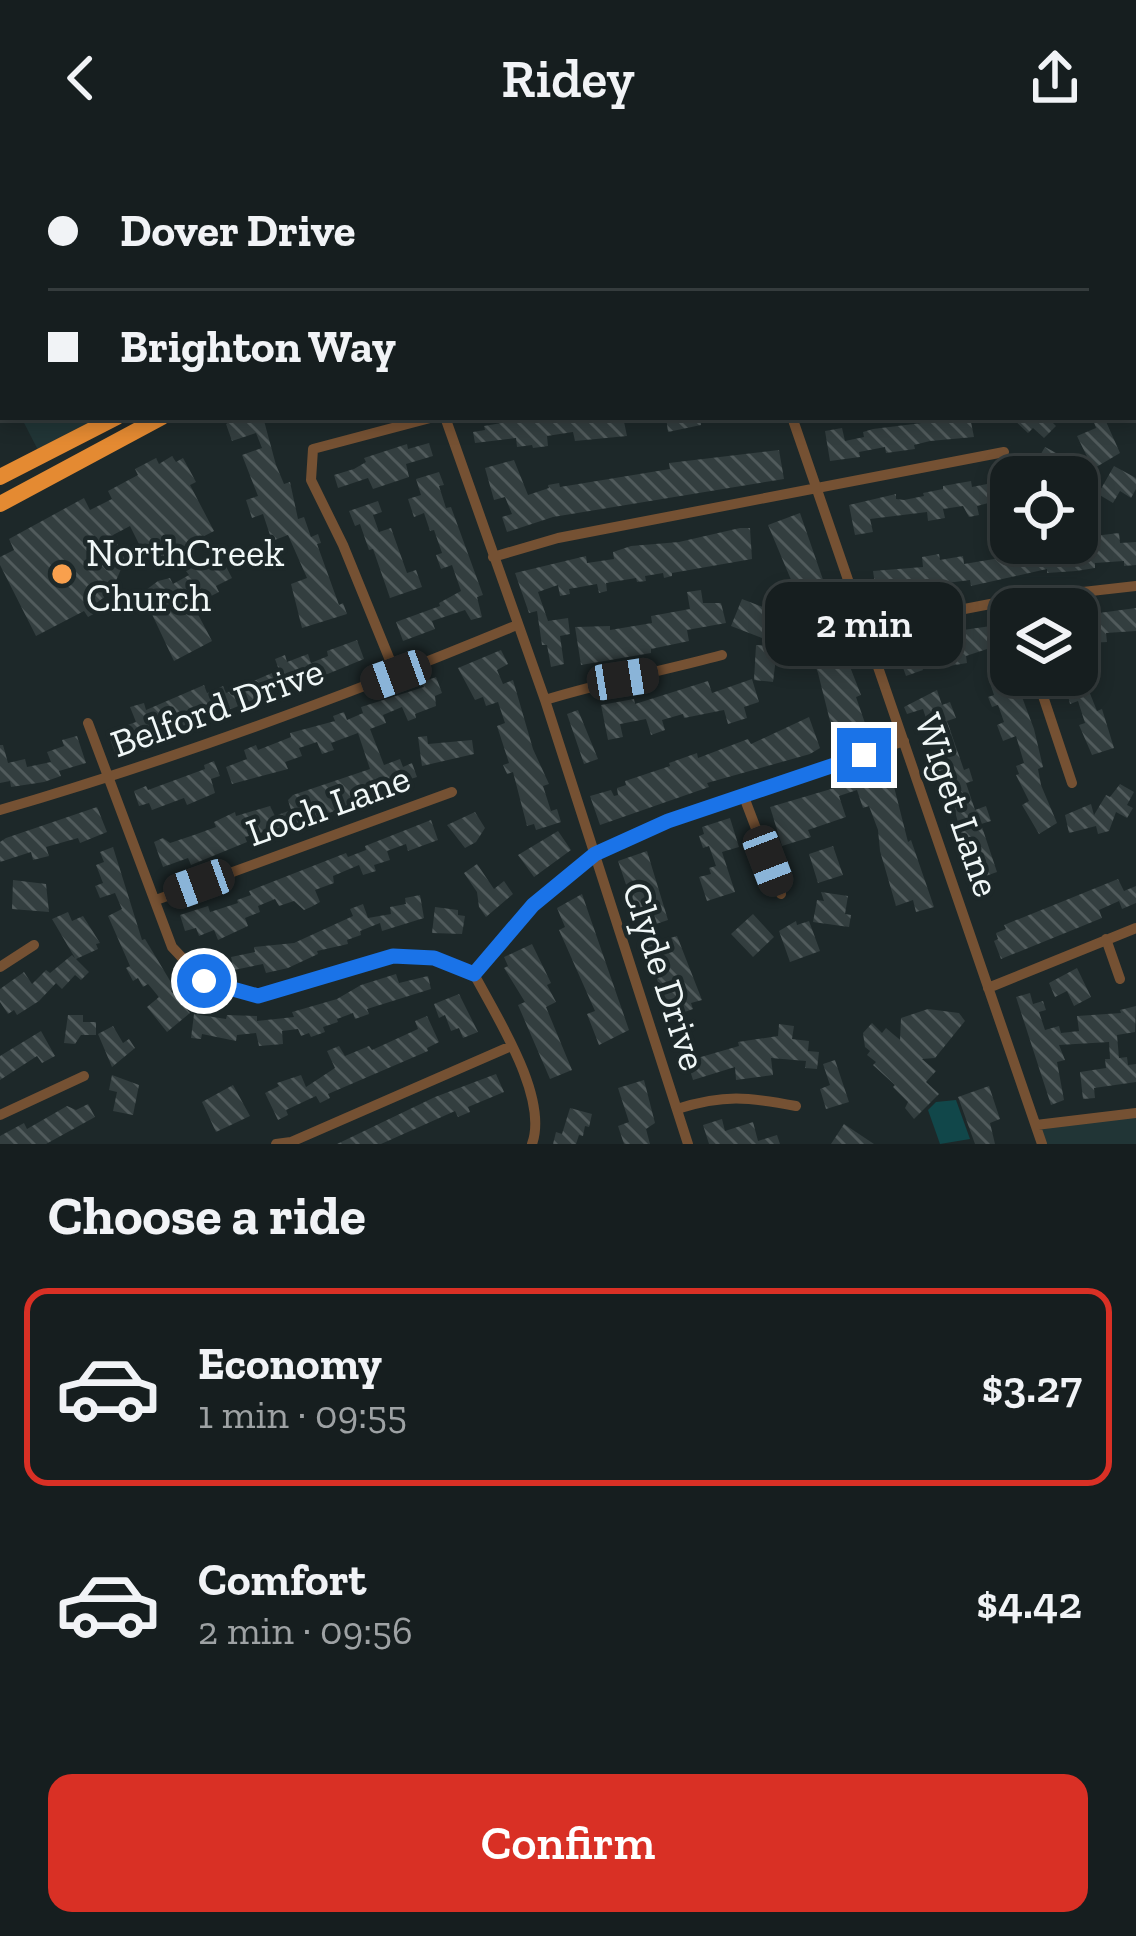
<!DOCTYPE html>
<html lang="en">
<head>
<meta charset="utf-8">
<style>
	:root { --surface:#161e1f; --page:#1f2728; --text:#f1f3f6; --muted:#9ea2a4; --line:#353c3d; --accent:#d93025 }
	body { margin:0; font-family:"Zilla Slab",serif; background:var(--page); color:var(--text); height:100vh; display:flex; flex-direction:column; font-size:45px; white-space:nowrap }
	* { box-sizing:border-box; margin:0 }
	p { font-size:39px; color:var(--muted) }
	.icon { flex:none; width:66px; height:66px; fill:none; stroke:currentColor; stroke-width:2; stroke-linecap:round; stroke-linejoin:round }
	.map { position:relative; height:988px; overflow:hidden }
	.side { display:flex; flex-direction:column; background:var(--surface); flex:1 }
	.side>* { flex:none }
	.hud { position:absolute; left:0px; top:0px; width:1137px; height:264px; box-shadow:0 6px 18px #0003,0 0 0 3px var(--line); display:grid; align-content:center; height:264px; padding:0 48px; background:var(--surface) }
	.buttons { position:absolute; left:990px; top:300px; display:grid; gap:24px }
	.buttons a { display:grid; place-items:center; width:108px; height:108px; border-radius:24px; background:var(--surface); box-shadow:0 6px 18px #0003,0 0 0 3px var(--line); font-size:60px }
	.end { position:absolute; width:54px; height:54px; margin:-27px; border:15px solid #1a73e8; background:#fff; box-shadow:0 0 0 6px #fff }
	.from { border-radius:50% }
	.bubble { position:absolute; height:84px; border-radius:24px; background:var(--surface); box-shadow:0 6px 18px #0003,0 0 0 3px var(--line); font-size:39px; font-weight:600; line-height:84px; text-align:center }
	.car { position:absolute; width:36px; height:72px; margin:-36px -18px; border-radius:15px; box-shadow:0 0 9px 3px #0007; background:linear-gradient(#222 24%,#8ab4d8 0 40%,#222 0 76%,#8ab4d8 0 86%,#222 0) }
	.hud b { display:flex; align-items:center; gap:42px; height:114px; font-size:45px }
	.hud b+b { border-top:3px solid var(--line) }
	.hud i { width:30px; height:30px; background:var(--text) }
	ul { padding:0; list-style:none }
	li { display:flex; align-items:center; gap:36px; height:198px; margin:0 24px 18px; padding:0 24px; border:6px solid transparent; border-radius:24px }
	li div { flex:1 }
	li b { display:block; font-size:45px }
	li em { font-style:normal; font-weight:600 }
	li.selected { border-color:var(--accent) }
	li>.icon { width:108px; height:108px; stroke-width:1.5 }
	h2 { padding:0 48px; font-size:54px; line-height:144px }
	.primary-button { display:flex; gap:24px; margin-top:auto; padding:24px 48px }
	.primary-button a { flex:1; height:138px; border-radius:24px; background:var(--accent); color:#fff; font-size:48px; font-weight:600; line-height:138px; text-align:center }
	header { display:flex; justify-content:space-between; align-items:center; height:156px; padding:0 48px; background:var(--surface); font-size:54px; font-weight:600 }
	.map>svg:first-child { display:block }
	.built { fill:#213536 }
	.grass { fill:#11474a }
	.building { fill:url(#building-back-hatch) }
	.lines { fill:none; stroke-linecap:round; stroke-linejoin:round }
	.minor { stroke:#755133; stroke-width:10 }
	.highway { stroke:#e48a32; stroke-width:16 }
	.route { stroke:#1a73e8; stroke-width:15 }
	.poi-dot { fill:#f9a04d; stroke:#1d2829; stroke-width:4.5 }
	.labels { text-anchor:middle; dominant-baseline:central; stroke-width:9; stroke-linejoin:round; paint-order:stroke }
	.poi-label { font-size:39px; fill:#f0f7f7; stroke:#1d2829; text-anchor:start }
	.street-label { font-size:39px; fill:#f0f7f7; stroke:#1d2829 }
</style>
</head>
<body>
<header><svg class="icon" aria-label="back" viewBox="0 0 24 24"><path d="M15 5l-7 7 7 7"/></svg>Ridey<svg class="icon" aria-label="share" viewBox="0 0 24 24"><path d="M12 15V3M7 8l5-5 5 5M5 13v7h14v-7"/></svg></header>
<div class="map">
<svg width="1136" height="988" viewBox="0 0 1136 988">
	<defs>
		<pattern id="building-back-hatch" width="6" height="6" patternUnits="userSpaceOnUse" patternTransform="scale(3)"><rect width="6" height="6" fill="#333e3f"/><path d="M-1 5l2 2M0 0l6 6M5-1l2 2" fill="none" stroke="#515b5c"/></pattern>
	</defs>
	<rect width="100%" height="100%" fill="#1d2829"/>
	<path class="built" d="M0 0H1103L3 3V229Z
		M21 261H117L41 300Z
		M1136 957V988H1042L1036 969Z"/>
	<path class="grass" d="M956 944 970 983 940 988 928 954 936 946Z"/>
	<path class="building" d="M237 261H263L276 309 284 328 290 326 298 363 304 361 311 381 318 378 321 387 317 388 339 449 343 447 347 458 302 472 291 428 307 422 288 379 272 385 263 358 252 362 246 344 258 340 242 299 262 292 256 277 232 285 226 268Z
		M537 261H623L627 280 575 285 573 276 547 280 548 290 533 292 532 289 517 291 516 282 475 287 473 276 485 274 484 270Z
		M666 261H700L701 269 668 276Z
		M937 261H970L974 281 930 285 914 289 915 293 886 297 885 291 859 296 860 301 830 305 825 275 842 272 845 285 864 281 863 276 873 273 938 265Z
		M1011 261H1047L1056 270 1044 282 1033 272 1028 277Z
		M1092 261H1104L1120 297 1093 313 1077 280 1096 272Z
		M429 287 433 300 406 308 409 321 373 333 368 322 338 332 334 319 354 313 366 306 364 302 407 288 408 293Z
		M1045 291 1073 306 1065 321 1029 318Z
		M779 294 784 323 553 361 507 376 502 361 512 358 505 341 494 344 485 312 514 304 528 339 549 332 548 329 559 327 560 331 670 313 669 307Z
		M172 300 176 306 183 302 196 326 190 329 214 375 164 401 142 394 130 370 113 379 125 404 115 427 118 431 95 448 99 455 88 461 84 455 36 480 0 409V401L14 394 9 383 84 342 90 354 112 343 108 335 138 319 135 313 156 302 159 308Z
		M1114 310 1136 322V333L1131 342 1120 335 1113 347 1098 338Z
		M439 316 444 329 439 330 446 352 451 351 483 439 477 441 482 461 471 464 465 454 432 465 435 473 403 485 396 466 440 450 439 447 461 435 452 409 441 413 436 399 442 397 434 374 430 375 424 357 414 361 408 343 421 339 416 323Z
		M971 325 972 331 992 327 993 331 1000 330 1001 336 1011 331V341L977 350 979 359 969 361 963 350 943 353 945 362 928 365 927 356 870 363 873 376 855 379 849 349 896 338V343L904 344 924 340 923 337 943 333V330Z
		M378 345 382 356 373 359 379 376 391 372 407 417 416 414 422 431 390 442 373 393 369 394 360 368 355 370 349 355Z
		M800 357 850 502 847 503 861 539 856 541 867 573 835 585 818 517 798 464 801 462 793 440 797 438 768 369Z
		M740 372H750L752 403 672 417V420L664 422 663 417 645 420 646 425 637 426 636 422 606 427 607 435 599 437 597 428 569 433 570 438 560 440 558 429 538 436 548 465 568 462 570 478 560 480 564 508 551 511 547 489H542L537 455 529 457 515 417 586 400 587 407 614 403 613 396 631 390 679 386Z
		M1119 377 1120 387 1136 386V409L1124 410V405L1095 407V412L1076 415 1047 417V413L971 430 970 424 924 430 925 437 877 442 873 415 923 411 922 401 939 398 940 404 963 400 964 408 1000 402 999 392 1016 390 1017 399 1076 394 1077 382Z
		M219 397 232 422 216 430 219 436 209 441 206 435 190 443 212 485 174 505 142 437 158 425 170 422 173 428 189 419 186 415Z
		M701 434 703 447H721L726 467 687 474 689 485 651 493V497L581 509 575 471 610 470V474L652 467 651 460 690 453 687 436Z
		M742 443 773 455 762 482 731 470Z
		M1136 452V475L1106 477 1107 486 1088 487 1087 472 1077 476V460Z
		M998 469 1005 487 966 500 967 507 949 510 947 497 932 499 919 503 923 514 906 520 896 492 928 479Z
		M357 484 364 503 313 524 311 519 229 554 227 550 213 556 211 552 195 559 197 565 129 588 131 593 116 599 110 583 122 579 119 572 136 566 130 551 144 547 146 554 204 529 207 537 223 530 226 537 279 514 275 503 285 499 287 506 308 498 311 507 328 500 327 495Z
		M756 489 769 490 768 501 776 502 773 526 754 524Z
		M501 494 508 508 497 514 503 528 513 524 533 593 549 628 543 630 551 655 557 653 561 666 536 674 534 668 527 670 513 616 507 618 503 609 509 607 497 570 505 567 498 546 486 550 483 541 475 544 458 512Z
		M1088 507 1094 522 1085 525 1097 555 1102 553 1114 592 1092 599 1079 569 1085 567 1078 545 1070 548 1063 519H1077V510Z
		M436 521 442 537 435 540 436 550 415 558 416 562 408 565 402 551 383 559 386 567 370 573 384 609 400 603 403 611 412 607 417 621 373 635 375 639 319 661 245 681 247 686 191 709 188 702 163 711 154 686 163 682 170 687 194 679 216 671 214 666 235 656 236 660 270 650 275 660 291 654 288 644 293 639 370 613 358 577 331 587 334 594 322 598 317 586 299 592 302 600 285 606 288 613 232 628 226 611 247 603 244 594 256 589 258 594 291 581 290 577 335 565 333 560 344 556 347 564 363 557 361 551 424 531 422 526Z
		M752 523 759 546 744 551 747 562 728 568 724 554 684 562 683 558 662 564 665 574 651 579 646 563 620 568 623 581 608 584 601 549 634 543 635 548 708 525 712 537Z
		M1010 523 1017 542 1022 541 1034 573 1043 611 1038 613 1041 629 1057 667 1039 678 1022 649 1029 645 1016 619 1019 618 1016 610 1024 607 1016 580 1003 585 997 569 1004 566 998 549 992 551 988 541 994 539 991 530Z
		M937 534 942 549 950 546 956 562 947 565 964 614 969 612 973 625 966 627 975 654 986 650 991 665 981 668 997 716 980 722 974 707 970 708 947 628 942 630 939 621 934 603 939 602 923 553 907 558 904 551Z
		M578 554 598 603 584 608 567 558Z
		M809 561 820 592 810 598 707 627 709 631 600 669 590 640 611 634 614 640 618 639 617 632 626 629 625 625 670 610 669 607 697 597 698 602 748 583 751 588Z
		M77 580 86 607 59 615 61 620 44 626 11 631 10 625 0 627V589H3L8 607 25 603 27 611 51 606 47 596 64 590 62 584Z
		M427 580 428 588 472 584 474 598 422 610 418 581Z
		M214 605 220 620 211 623 215 637 187 649 184 642 152 654 149 647 139 650 134 635 146 630 148 634 205 613 204 609Z
		M889 611 908 686 911 684 934 751 916 756 913 744 896 750 880 695 878 674 869 650 863 652 857 634 839 640 846 661 808 674 811 681 782 690 770 651 848 628 847 625Z
		M1120 628 1134 636 1127 649 1133 652 1127 662 1116 656 1109 675 1098 678 1096 670 1069 677 1065 659 1091 648 1094 659 1106 639 1110 641Z
		M97 651 107 676 80 687 78 682 46 691 49 700 33 704 31 696 0 706V686L6 682Z
		M475 656 485 672 476 686 465 692 447 669Z
		M730 662 739 691 722 696 735 736 707 745 699 721 711 718 709 712 716 710 709 690 703 692 699 680 704 678 702 671Z
		M431 664 438 684 408 695 406 688 387 695 390 704 374 709 376 715 363 719 359 709 333 720 334 727 315 734 320 746 311 751 304 754 294 745 279 750 275 743 258 750 260 756 245 762 248 770 218 784 214 774 199 780 196 772 185 775 180 759 208 750 210 756 238 747 237 744 251 739 249 735 346 697 348 701 366 694 365 690Z
		M558 675 571 694 534 721 518 699Z
		M833 690 843 719 818 727 809 698Z
		M113 691 142 784 145 783 175 833 171 835 190 857 167 876 147 851 159 841 148 828 143 831 138 822 133 825 126 812 130 810 108 760 122 753 115 737 100 742 95 730 103 727 96 709 104 706 100 696Z
		M647 695 668 764 641 773 618 705Z
		M477 708 494 733 504 725 513 738 486 761 479 751 477 736 464 717Z
		M1118 723 1124 735 1136 730V747L1122 753 1119 745 1099 754 1102 762 1001 803 994 785 998 783 996 777 1006 773 1004 769Z
		M13 724 46 728 49 756 12 753Z
		M821 736 848 740 845 758 851 759 849 771 813 766 817 744 824 745Z
		M582 738 629 874 599 889 587 858 595 855 559 774 565 771 557 752Z
		M420 739 424 762 382 775 380 767 360 775 361 779 347 784 348 788 317 795 318 798 288 812 266 817 263 808 234 814 231 801 255 796 254 791 294 787 353 760 350 753 363 748 368 762 391 758 390 751 406 748 405 742Z
		M435 751 458 754V759L465 760 462 778 432 777Z
		M68 756 72 765 83 760 100 787 96 788 98 793 76 803 89 816 81 824 75 819 62 833 56 827 39 845 17 859 14 854 8 858 0 846V833L24 816 32 828 46 814 50 817 72 799 75 802 52 763Z
		M753 758 774 781 753 801 731 778Z
		M796 765 797 769 809 765 820 795 790 806 779 775Z
		M677 780 702 844 691 847 693 853 679 858 678 854 667 857 647 789Z
		M532 788 551 827 547 829 556 846 546 851 572 914 550 923 518 849 525 846 504 812 508 810 504 801Z
		M1077 812 1091 841 1074 850 1067 835 1055 841 1049 827Z
		M396 818 399 827 428 820 431 833 367 853 369 858 355 863 353 857 337 863 338 866 323 871 325 876 311 881 309 877 301 880 298 873 282 875 283 888 259 890 256 877 237 879 236 885 202 878 201 883 191 882 194 858 226 863 227 859 257 860V865L294 861 292 856 337 843 361 829Z
		M1030 837 1033 848 1043 845 1046 854 1039 856 1045 874 1059 870 1061 877 1079 875 1077 860 1121 857 1120 854 1136 850 1135 876 1117 879 1119 902 1127 901 1128 909 1136 908V926L1094 932 1095 942 1083 943 1080 916 1106 912 1105 903H1110L1109 886 1059 889 1065 904 1057 906 1064 944 1051 949 1016 841Z
		M459 838 478 876 463 882 459 872 451 875 445 859 439 862 434 848Z
		M928 853 959 857 965 865 935 902 922 903 936 915 926 926 939 938 914 963 905 952 908 946 893 931 895 929 873 909 876 906 867 899 870 895 865 891 863 877 872 867 882 877 886 872 900 884 901 862Z
		M68 859H83V866H96V879H81L75 888 64 887Z
		M427 860 439 886 427 892 428 895 328 938 330 942 320 947 316 940 286 954 288 959 278 964 265 937 279 930 277 927 301 919 306 931 335 912 327 895 339 890 345 900 369 890 372 894 418 873 415 865Z
		M779 868 794 870 792 883 809 885 808 895 819 896 817 913 805 912 806 905 771 902 773 919 736 924 735 911 693 924 687 905 739 890 738 886 778 880Z
		M113 870 123 887 129 883 135 892 112 911 98 878Z
		M41 875 55 900 42 907 37 900 0 924V900Z
		M835 904 849 946 826 953 820 933 830 929 823 908Z
		M496 918 504 936 468 951 470 956 458 961 455 955 381 988H337L435 941Z
		M112 919 139 929 133 959 113 955 117 936 109 934Z
		M644 924 655 967 646 973 650 988H624L618 970 629 966 618 932Z
		M233 929 250 960 216 976 202 946Z
		M989 930 1000 963 990 967 995 988H975L958 941Z
		M88 948 95 961 46 988H0V980L24 967 27 973 67 950 76 954Z
		M570 952 592 958 589 971 585 970 583 980 579 979 576 988H553L556 976 562 978Z
		M722 963 725 975 753 966 758 985 777 979 780 988H709L703 969Z
		M844 968 874 988H831Z"/>
	<g class="lines">
		<path class="minor" d="M199 0 201 3
			M714 0 715 3
			M1134 118 1136 117
			M1134 242 1136 247
			M445 261 545 544 688 988
			M792 261 1042 988
			M493 401 558 382 1004 296
			M866 472 1011 444 1136 430
			M396 519 343 389 311 324 313 293 434 261
			M1036 519 1072 627
			M545 544C603 526 663 515 722 499
			M88 567 172 791 204 825 258 840 393 800 434 802 474 818C496 860 549 941 532 988
			M744 641 781 738
			M0 654C176 603 348 539 517 469
			M156 744 452 636
			M1106 783 1120 823
			M0 811 34 789
			M474 818 533 750 595 697 667 665 904 585
			M988 832 1136 772
			M677 953C724 938 748 941 796 950
			M0 959 84 920
			M1036 969 1136 957
			M276 988 291 986 511 890"/>
		<path class="highway" d="M1093 3 1103 0
			M1134 20 1136 19
			M0 321 117 261
			M0 348 162 261"/>
	</g>
	<g class="lines">
		<path class="route" d="M204 825 258 840 393 800 434 802 474 818 533 749 595 698 668 665 864 599"/>
	</g>
	<circle class="poi-dot" cx="62" cy="418" r="12"/>
	<g class="labels">
		<g class="poi-label">
			<text x="86" y="396">NorthCreek<tspan x="86" dy="45">Church</tspan></text>
		</g>
		<g class="street-label">
			<text transform="translate(217 551) rotate(-20)">Belford Drive</text>
			<text transform="translate(328 649) rotate(-20)">Loch Lane</text>
			<text transform="translate(958 649) rotate(71)">Wiget Lane</text>
			<text transform="translate(665 820) rotate(72)">Clyde Drive</text>
		</g>
	</g>
</svg>
<div class="buttons">
<a><svg class="icon" aria-label="locate" viewBox="0 0 24 24"><circle cx="12" cy="12" r="6"/><path d="M12 2v4M12 18v4M2 12h4M18 12h4"/></svg></a>
<a><svg class="icon" aria-label="layers" viewBox="0 0 24 24"><path d="M12 4l9 5-9 5-9-5zM3 14l9 5 9-5"/></svg></a>
</div>
<i class="end from" style="left:204px;top:825px"></i>
<i class="end" style="left:864px;top:599px"></i>
<div class="bubble" style="left:765px;top:426px;width:198px">2 min</div>
<i class="car" style="left:396px;top:519px;rotate:250deg"></i>
<i class="car" style="left:623px;top:523px;rotate:81deg"></i>
<i class="car" style="left:768px;top:705px;rotate:159deg"></i>
<i class="car" style="left:199px;top:728px;rotate:250deg"></i>
<div class="hud">
<b><i class="from"></i>Dover Drive</b>
<b><i></i>Brighton Way</b>
</div>
</div>
<section class="side">
<h2>Choose a ride</h2>
<ul>
<li class="selected"><svg class="icon" aria-label="car" viewBox="0 0 24 24"><path d="M5 17H2v-5l4-1 3-4h7l3 4 3 1v5h-3M9 17h6M6 11h13"/><circle cx="7" cy="17" r="2"/><circle cx="17" cy="17" r="2"/></svg><div><b>Economy</b><p>1 min · 09:55</p></div><em>$3.27</em></li>
<li><svg class="icon" aria-label="car" viewBox="0 0 24 24"><path d="M5 17H2v-5l4-1 3-4h7l3 4 3 1v5h-3M9 17h6M6 11h13"/><circle cx="7" cy="17" r="2"/><circle cx="17" cy="17" r="2"/></svg><div><b>Comfort</b><p>2 min · 09:56</p></div><em>$4.42</em></li>
</ul>
<div class="primary-button"><a>Confirm</a></div>
</section>
</body>
</html>
